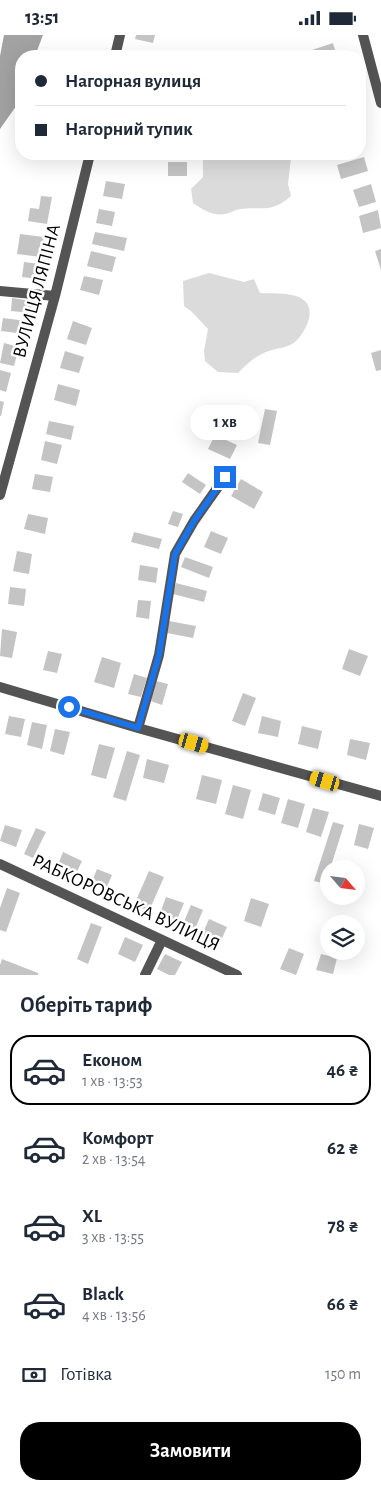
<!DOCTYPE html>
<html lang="uk">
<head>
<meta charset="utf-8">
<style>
	:root { --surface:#fff; --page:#f6f6f7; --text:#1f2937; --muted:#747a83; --line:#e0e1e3; --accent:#000 }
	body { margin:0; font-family:"Alegreya Sans",sans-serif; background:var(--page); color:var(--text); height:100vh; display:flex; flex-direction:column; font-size:19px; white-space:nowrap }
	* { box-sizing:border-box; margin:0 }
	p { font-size:16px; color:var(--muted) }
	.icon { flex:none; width:28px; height:28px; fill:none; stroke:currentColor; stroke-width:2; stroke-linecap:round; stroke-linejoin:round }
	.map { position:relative; height:940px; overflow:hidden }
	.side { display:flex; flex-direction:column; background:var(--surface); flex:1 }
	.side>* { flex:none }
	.banner { position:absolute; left:15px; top:15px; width:351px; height:110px; border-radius:20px; box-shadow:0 5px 20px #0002; display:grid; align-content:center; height:110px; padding:0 20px; background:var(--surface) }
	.needle { width:32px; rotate:118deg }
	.fabs { position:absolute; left:320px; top:825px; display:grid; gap:10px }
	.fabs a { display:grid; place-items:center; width:45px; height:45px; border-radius:50%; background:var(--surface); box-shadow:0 5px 20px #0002; font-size:25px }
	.end { position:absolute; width:22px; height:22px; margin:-11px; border:6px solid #1a73e8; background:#fff; box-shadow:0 0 0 2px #fff }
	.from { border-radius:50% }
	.bubble { position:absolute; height:35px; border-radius:18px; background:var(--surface); box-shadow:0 5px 20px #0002; font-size:16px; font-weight:700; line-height:35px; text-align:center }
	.car { position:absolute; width:15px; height:30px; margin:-15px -8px; border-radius:6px; box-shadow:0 0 4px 1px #0007; background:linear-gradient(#f5c518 24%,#345 0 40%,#f5c518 0 76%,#345 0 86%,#f5c518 0) }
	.banner b { display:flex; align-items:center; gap:18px; height:48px; font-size:19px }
	.banner b+b { border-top:1px solid var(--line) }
	.banner i { width:12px; height:12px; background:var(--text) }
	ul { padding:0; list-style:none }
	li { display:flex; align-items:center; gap:15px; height:70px; margin:0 10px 8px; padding:0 10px; border:2px solid transparent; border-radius:20px }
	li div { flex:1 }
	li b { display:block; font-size:19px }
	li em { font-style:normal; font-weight:700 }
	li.active { border-color:var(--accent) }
	li>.icon { width:45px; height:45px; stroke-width:1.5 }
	h2 { padding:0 20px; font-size:22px; line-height:60px }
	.pay { display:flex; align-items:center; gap:12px; height:55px; padding:0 20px; font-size:19px }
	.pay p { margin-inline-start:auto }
	.cta { display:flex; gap:10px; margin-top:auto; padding:10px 20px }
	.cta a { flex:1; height:58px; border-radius:20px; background:var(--accent); color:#fff; font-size:20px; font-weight:700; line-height:58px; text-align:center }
	.status { display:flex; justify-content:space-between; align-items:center; height:35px; padding:0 25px; background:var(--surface); direction:ltr }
	.status svg { height:14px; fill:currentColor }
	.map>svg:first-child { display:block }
	.green { fill:#dbdbdb }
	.water { fill:#a2a2a2 }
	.building { fill:#c4c4c4 }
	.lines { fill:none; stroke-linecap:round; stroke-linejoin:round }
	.minor { stroke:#545454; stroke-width:10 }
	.tertiary { stroke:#545454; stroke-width:10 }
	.route { stroke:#1a73e8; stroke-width:6 }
	.labels { text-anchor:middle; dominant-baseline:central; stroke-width:5; stroke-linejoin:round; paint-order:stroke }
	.street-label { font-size:19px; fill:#000; stroke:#fff }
</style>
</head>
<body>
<div class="status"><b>13:51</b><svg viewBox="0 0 49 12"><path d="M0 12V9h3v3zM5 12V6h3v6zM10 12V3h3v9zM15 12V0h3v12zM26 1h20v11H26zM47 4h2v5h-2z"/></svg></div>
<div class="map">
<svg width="381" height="940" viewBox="0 0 381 940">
	<rect width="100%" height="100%" fill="#fff"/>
	<path class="green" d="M203 119H289L291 123 288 149 291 161C271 179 262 171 240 174 235 175 230 178 225 179 213 181 203 175 193 168L191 154 203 142Z
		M209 238 244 247 254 244 260 258C280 259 318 255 308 287 305 295 299 305 292 309 285 313 277 313 269 316 256 320 247 329 238 338L218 337 205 326 204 316 208 294 192 277 184 271 183 246Z"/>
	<path class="water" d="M4 0H43L35 21H21V61L19 67 0 94V21Z"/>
	<path class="building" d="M136 0H155L153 8 135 4Z
		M333 8 336 18 325 21H314L312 15Z
		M364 122 368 136 341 144 337 130Z
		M168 127H187V141H168Z
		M106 146 125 149 122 164 103 161Z
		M371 149 376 167 359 172 353 155Z
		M41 161 52 162 47 189 28 186 30 173 39 174Z
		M99 174 115 177 112 191 96 188Z
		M378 175 381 193 363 198 359 181Z
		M95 197 127 203 124 216 92 209Z
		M20 199 44 202 41 222 17 219Z
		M381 214V235L375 216Z
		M91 216 116 222 112 237 87 231Z
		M24 227 40 229 38 244 22 242Z
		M84 241 103 245 99 260 80 255Z
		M12 263 32 266 31 278 11 276Z
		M3 283 27 286 25 299 1 296Z
		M73 286 92 293 86 310 67 304Z
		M4 308 19 312 14 331 0 328Z
		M381 315V335L376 336 371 318Z
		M65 316 84 322 79 338 60 333Z
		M0 335 11 338 6 357 0 355Z
		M58 349 80 355 76 371 54 365Z
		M0 366 4 367 1 381H0Z
		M265 374 277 376 270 410 258 408Z
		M49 386 74 391 71 405 46 399Z
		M215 400 237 410 230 424 208 414Z
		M45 406 62 410 57 429 41 425Z
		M188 438 206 450 200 459 182 447Z
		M35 439 53 442 50 457 32 454Z
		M241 444 263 457 254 474 231 461Z
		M173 476 183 479 178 492 168 489Z
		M28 479 48 483 45 499 24 494Z
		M211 496 228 503 221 519 204 512Z
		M134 497 162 504 159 514 131 507Z
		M17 516 32 519 29 539 13 536Z
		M185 522 213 532 209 543 181 532Z
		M140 530 158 533 156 548 138 545Z
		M176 548 207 556 204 567 173 559Z
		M10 552 26 554 24 571 8 569Z
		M138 565 151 566 149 584 136 582Z
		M169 586 196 591 193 603 167 598Z
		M2 594 17 597 12 623 0 621Z
		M349 614 368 621 360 641 342 634Z
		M48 616 62 619 57 638 43 635Z
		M102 622 121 628 114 653 94 647Z
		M134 639 147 643 141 662 128 659Z
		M156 646 168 649 162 670 151 666Z
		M243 658 256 663 245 691 232 686Z
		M9 681 25 684 21 702 5 699Z
		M262 681 281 686 278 702 258 698Z
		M32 687 47 690 42 714 27 710Z
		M302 691 322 696 318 714 298 709Z
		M55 694 70 697 64 720 50 716Z
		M350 704 370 708 366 725 347 720Z
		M99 709 115 713 106 744 91 740Z
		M127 716 140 720 126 766 113 762Z
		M147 724 169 730 164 748 143 743Z
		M202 740 222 745 216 769 196 764Z
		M233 750 251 755 243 784 225 779Z
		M263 758 280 763 275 780 258 775Z
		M288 764 305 769 298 793 281 788Z
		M313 773 329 777 321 802 306 797Z
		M333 787 344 790 330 834H329L326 849 314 846Z
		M359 789 374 793 368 814 354 810Z
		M5 790 22 795 16 812 0 806Z
		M36 793 46 797 33 823 24 819Z
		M63 817 82 826 75 841 57 832Z
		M97 834 112 840 106 854 91 849Z
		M149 836 164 842 149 876 134 870Z
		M7 853 20 858 6 897 0 895V873Z
		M166 862 184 868 176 887 159 881Z
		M251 863 269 869 261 892 244 886Z
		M191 870 203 875 195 894 183 889Z
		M209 884 227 892 220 908 202 900Z
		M91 888 102 892 88 929 77 924Z
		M125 902 143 910 135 927 118 919Z
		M289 913 304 919 296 940 280 934Z
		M165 919 182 927 175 940H169L157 934Z
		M321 919 337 923 333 939 316 935Z
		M2 924 38 938V940H0V930Z"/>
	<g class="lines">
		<path class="minor" d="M115 21 120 0
			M0 256 55 261
			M0 460 55 261 90 119
			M0 652 138 693 381 761
			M138 693 159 620 175 519 194 486 225 442
			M0 829 237 940
			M145 940 162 905"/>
		<path class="tertiary" d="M363 0 381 68"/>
	</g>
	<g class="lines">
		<path class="route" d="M69 672 138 693 159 620 175 519 194 486 225 442"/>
	</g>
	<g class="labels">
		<g class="street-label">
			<text transform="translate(37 256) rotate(-75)">ВУЛИЦЯ ЛЯПІНА</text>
			<text transform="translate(126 868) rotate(25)">РАБКОРОВСЬКА ВУЛИЦЯ</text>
		</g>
	</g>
</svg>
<div class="fabs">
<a><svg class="needle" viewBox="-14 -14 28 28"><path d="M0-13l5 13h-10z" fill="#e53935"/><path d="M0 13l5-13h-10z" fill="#747a83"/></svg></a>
<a><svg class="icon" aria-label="layers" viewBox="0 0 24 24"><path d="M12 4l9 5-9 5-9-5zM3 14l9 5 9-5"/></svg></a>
</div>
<i class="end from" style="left:69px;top:672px"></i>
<i class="end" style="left:225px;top:442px"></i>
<div class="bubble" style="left:190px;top:370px;width:70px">1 хв</div>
<i class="car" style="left:194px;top:708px;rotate:106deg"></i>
<i class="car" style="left:325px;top:746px;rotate:286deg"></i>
<div class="banner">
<b><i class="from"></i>Нагорная вулиця</b>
<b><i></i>Нагорний тупик</b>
</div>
</div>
<section class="side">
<h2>Оберіть тариф</h2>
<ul>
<li class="active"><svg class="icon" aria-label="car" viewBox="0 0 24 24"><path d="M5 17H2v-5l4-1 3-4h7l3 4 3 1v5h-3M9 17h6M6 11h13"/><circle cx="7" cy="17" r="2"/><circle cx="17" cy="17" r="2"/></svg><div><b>Економ</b><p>1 хв · 13:53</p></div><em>46 ₴</em></li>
<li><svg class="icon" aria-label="car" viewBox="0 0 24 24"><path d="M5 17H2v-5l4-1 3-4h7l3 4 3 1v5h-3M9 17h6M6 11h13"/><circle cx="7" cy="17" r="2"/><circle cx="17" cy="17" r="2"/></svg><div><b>Комфорт</b><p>2 хв · 13:54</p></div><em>62 ₴</em></li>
<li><svg class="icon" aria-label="car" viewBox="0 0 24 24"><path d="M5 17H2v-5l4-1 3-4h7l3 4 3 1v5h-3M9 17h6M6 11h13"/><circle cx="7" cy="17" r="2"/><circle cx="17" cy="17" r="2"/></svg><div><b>XL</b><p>3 хв · 13:55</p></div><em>78 ₴</em></li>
<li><svg class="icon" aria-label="car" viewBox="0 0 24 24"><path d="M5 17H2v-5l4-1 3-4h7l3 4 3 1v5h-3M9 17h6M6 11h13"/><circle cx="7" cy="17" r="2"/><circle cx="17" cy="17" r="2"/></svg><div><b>Black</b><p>4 хв · 13:56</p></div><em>66 ₴</em></li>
</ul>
<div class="pay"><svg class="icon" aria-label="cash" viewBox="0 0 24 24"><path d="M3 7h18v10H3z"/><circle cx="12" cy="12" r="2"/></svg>Готівка<p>150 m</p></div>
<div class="cta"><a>Замовити</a></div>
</section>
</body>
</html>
